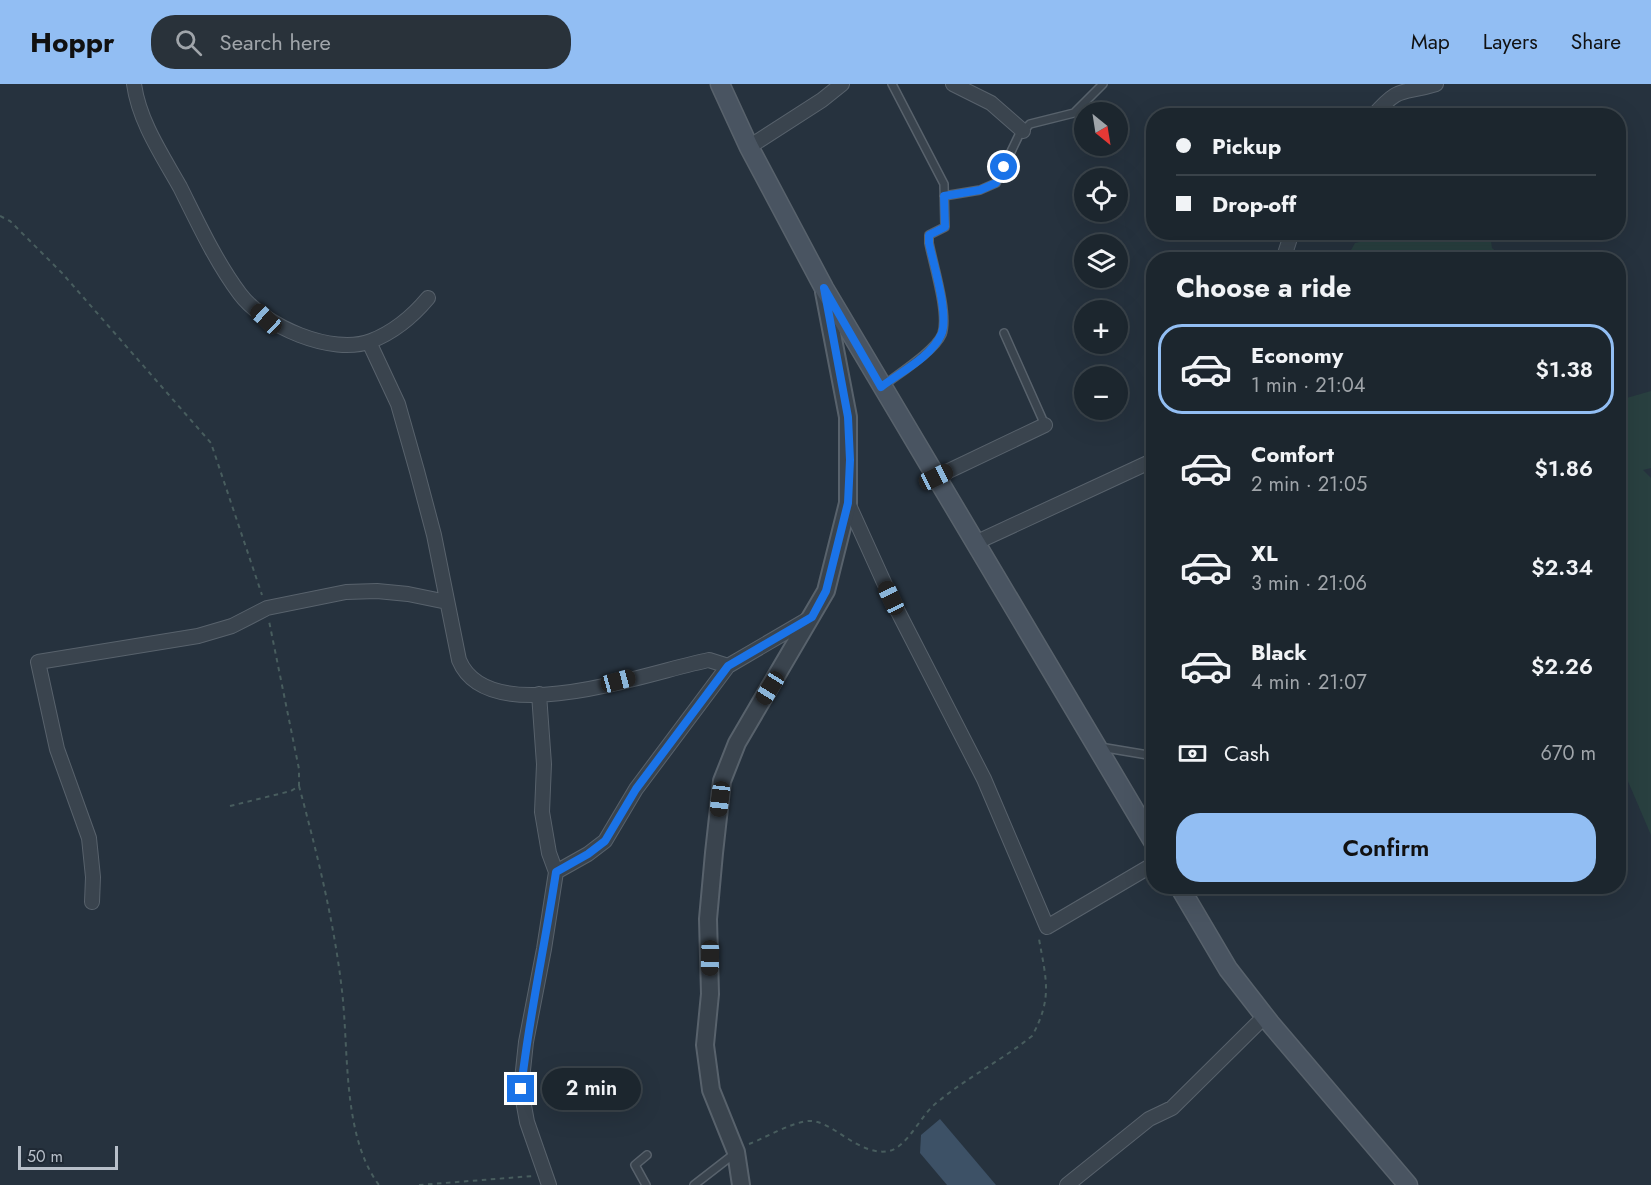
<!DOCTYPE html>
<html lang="en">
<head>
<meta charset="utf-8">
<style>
	:root { --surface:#1c262e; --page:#29323a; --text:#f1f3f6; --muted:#a0a5aa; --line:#3a434a; --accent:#92bef3 }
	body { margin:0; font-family:Jost,sans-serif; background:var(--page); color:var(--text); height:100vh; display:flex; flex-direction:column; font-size:22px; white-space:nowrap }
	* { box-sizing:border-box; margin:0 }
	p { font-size:20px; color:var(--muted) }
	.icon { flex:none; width:33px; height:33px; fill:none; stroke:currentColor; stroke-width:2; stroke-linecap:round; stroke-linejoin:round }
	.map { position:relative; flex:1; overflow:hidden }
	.side { position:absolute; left:1146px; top:168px; width:480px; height:642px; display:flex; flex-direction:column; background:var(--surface); border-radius:24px; box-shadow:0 6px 24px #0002,0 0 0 2px var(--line) }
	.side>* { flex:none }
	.top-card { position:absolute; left:1146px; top:24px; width:480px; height:132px; border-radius:24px; box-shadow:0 6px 24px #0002,0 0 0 2px var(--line); display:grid; align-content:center; height:132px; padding:0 30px; background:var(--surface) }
	.needle { width:39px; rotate:150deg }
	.fabs { position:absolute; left:1074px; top:18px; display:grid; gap:12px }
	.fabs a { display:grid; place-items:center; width:54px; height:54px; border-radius:50%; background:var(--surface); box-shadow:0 6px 24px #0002,0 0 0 2px var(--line); font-size:30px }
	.scale { position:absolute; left:18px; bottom:15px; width:100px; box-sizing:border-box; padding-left:6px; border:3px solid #b7bfc9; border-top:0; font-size:16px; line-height:21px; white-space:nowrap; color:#b7bfc9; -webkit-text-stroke:4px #1f2934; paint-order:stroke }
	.end { position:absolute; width:27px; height:27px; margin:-14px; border:8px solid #1a73e8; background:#fff; box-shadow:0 0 0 3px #fff }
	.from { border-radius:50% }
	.bubble { position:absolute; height:42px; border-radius:21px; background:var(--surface); box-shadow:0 6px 24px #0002,0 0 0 2px var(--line); font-size:20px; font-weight:600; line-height:42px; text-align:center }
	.car { position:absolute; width:18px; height:36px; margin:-18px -9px; border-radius:8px; box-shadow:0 0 4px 2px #0007; background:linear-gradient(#222 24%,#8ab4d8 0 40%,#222 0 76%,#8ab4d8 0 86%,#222 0) }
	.top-card b { display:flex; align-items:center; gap:21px; height:57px; font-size:22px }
	.top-card b+b { border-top:2px solid var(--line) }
	.top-card i { width:15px; height:15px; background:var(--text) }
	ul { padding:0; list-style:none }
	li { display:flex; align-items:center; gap:18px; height:90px; margin:0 12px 9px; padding:0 18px; border:3px solid transparent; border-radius:24px }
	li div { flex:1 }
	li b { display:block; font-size:22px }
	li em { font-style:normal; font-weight:600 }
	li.current { border-color:var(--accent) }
	li>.icon { width:54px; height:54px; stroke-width:1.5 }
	h2 { padding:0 30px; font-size:27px; line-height:72px }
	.pay { display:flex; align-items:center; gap:15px; height:66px; padding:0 30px; font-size:22px }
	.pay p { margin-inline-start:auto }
	.primary-button { display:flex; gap:12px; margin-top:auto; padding:12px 30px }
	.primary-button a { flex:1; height:69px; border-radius:24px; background:var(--accent); color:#111; font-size:24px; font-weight:600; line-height:69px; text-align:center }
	header { display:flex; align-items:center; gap:36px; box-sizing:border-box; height:84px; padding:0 30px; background:var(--accent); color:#111 }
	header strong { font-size:28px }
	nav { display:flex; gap:33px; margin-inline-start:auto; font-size:21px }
	.search { width:420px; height:54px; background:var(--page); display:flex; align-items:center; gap:15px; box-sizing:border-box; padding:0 21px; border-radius:24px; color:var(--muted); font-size:22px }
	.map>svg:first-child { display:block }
	.green { fill:#294040 }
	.water { fill:#3d5166 }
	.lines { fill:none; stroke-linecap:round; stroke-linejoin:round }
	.service-casing { stroke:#58626c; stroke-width:10 }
	.minor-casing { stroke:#58626c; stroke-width:16 }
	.tertiary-casing { stroke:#58626c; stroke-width:20 }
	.secondary-casing { stroke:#58626c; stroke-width:21 }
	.path { stroke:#485d5e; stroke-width:2; stroke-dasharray:4.5 4.5; stroke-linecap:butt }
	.service { stroke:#3a444e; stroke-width:7 }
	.minor { stroke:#3a444e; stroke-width:14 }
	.tertiary { stroke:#3a444e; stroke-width:16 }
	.secondary { stroke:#495461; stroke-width:18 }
	.route { stroke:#1a73e8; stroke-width:8 }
</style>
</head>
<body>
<header>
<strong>Hoppr</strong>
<div class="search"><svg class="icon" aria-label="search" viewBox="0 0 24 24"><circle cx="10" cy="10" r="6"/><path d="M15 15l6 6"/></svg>Search here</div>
<nav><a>Map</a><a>Layers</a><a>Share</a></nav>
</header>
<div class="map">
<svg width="1651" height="1101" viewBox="0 0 1651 1101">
	<rect width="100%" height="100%" fill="#26323e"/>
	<path class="green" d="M1412 148 1490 149 1492 164 1504 175H1346L1355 159 1382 153 1406 158Z
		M1651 307V384L1643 386 1651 394V751L1624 688 1625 644 1618 606 1619 312 1623 315Z"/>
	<path class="water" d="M940 1035 996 1101H947L920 1069 921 1051Z"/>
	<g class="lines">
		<defs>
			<path id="service" d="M944 112 980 106 996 99 1019 51 1030 40 1074 29 1103 0
				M1004 249 1045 341
				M883 302C898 290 935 267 942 250 949 230 933 180 929 159V151L945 143 944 100 892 0
				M1100 663 1154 672
				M646 1101 635 1081 647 1071
				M694 1101 734 1070"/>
			<path id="minor" d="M134 0C139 37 162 71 180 103 198 139 216 178 240 210 264 242 332 272 371 257 394 248 413 232 428 214
				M953 0 991 19 1023 47
				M1373 32C1401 0 1401 11 1436 0
				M749 63 822 16 842 0
				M1283 176 1292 148
				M369 258 398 320 417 387 434 451 459 576C489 649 651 587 709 576L728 582
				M936 393 1045 341
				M848 419 891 514 984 695 1047 843 1154 780
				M975 459 1154 376
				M539 610 544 680 542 728 549 769 556 788 544 865 526 958 521 1005 527 1038 549 1101
				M556 788 588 770 605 757 636 705 728 582 810 534
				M92 818 93 793 89 754 57 665 38 578 198 552 232 542 267 524 346 508 377 507 408 510 447 518
				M1067 1101 1149 1035 1172 1024 1265 932"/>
			<path id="tertiary" d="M741 1101 736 1068 711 1006 705 961 710 910 708 835 714 769 722 697 737 659 826 507 848 419V333L824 208"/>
			<path id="secondary" d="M720 0 749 63 824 204 1154 759
				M1179 802 1228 885 1270 939 1408 1101"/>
		</defs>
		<use href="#service" class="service-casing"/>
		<use href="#minor" class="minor-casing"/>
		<use href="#tertiary" class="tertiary-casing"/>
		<use href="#secondary" class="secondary-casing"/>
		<path class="path" d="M0 132 10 137 62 189 211 359 262 511
			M299 702C317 769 334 837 342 907 349 966 342 1052 379 1101
			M230 722 291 707 299 702V685L269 537
			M749 1060C765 1054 792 1038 809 1037 831 1035 859 1073 889 1067 907 1063 920 1033 934 1021 964 995 1001 977 1032 952 1053 914 1046 895 1039 855
			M419 1101 533 1092"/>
		<use href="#service" class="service"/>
		<use href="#minor" class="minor"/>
		<use href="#tertiary" class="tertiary"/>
		<use href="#secondary" class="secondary"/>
	</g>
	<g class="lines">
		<path class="route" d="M521 1005C529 932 545 861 556 788L588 770 605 757 636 705 728 582 812 533 826 507 848 419 850 376 848 333 824 204 881 303C899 289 931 273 941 251 950 233 933 179 929 159V151L945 143 944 112 980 106 996 99 1004 83"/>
	</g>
</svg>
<div class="fabs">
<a><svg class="needle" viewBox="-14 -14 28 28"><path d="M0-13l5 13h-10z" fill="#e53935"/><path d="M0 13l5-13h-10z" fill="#a0a5aa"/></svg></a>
<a><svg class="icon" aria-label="locate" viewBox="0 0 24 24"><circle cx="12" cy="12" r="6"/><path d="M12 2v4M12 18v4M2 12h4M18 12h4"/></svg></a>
<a><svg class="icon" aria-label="layers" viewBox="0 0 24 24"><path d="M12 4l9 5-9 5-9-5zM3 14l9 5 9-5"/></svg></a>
<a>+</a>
<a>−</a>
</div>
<div class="scale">50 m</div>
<i class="end from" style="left:1004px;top:83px"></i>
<i class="end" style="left:521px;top:1005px"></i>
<div class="bubble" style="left:542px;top:984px;width:99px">2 min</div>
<i class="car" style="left:266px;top:235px;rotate:313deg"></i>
<i class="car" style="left:936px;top:393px;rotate:64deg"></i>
<i class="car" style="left:891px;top:514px;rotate:335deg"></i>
<i class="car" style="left:618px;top:597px;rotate:75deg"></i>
<i class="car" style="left:770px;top:604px;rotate:212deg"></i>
<i class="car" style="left:720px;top:715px;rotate:187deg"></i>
<i class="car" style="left:710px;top:874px;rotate:181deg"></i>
<div class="top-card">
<b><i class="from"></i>Pickup</b>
<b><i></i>Drop-off</b>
</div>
<section class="side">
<h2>Choose a ride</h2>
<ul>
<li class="current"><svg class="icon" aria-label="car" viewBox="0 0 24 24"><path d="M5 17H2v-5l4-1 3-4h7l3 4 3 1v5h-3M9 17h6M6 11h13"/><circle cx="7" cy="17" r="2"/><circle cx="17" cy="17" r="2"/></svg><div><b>Economy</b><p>1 min · 21:04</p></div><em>$1.38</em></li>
<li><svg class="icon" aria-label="car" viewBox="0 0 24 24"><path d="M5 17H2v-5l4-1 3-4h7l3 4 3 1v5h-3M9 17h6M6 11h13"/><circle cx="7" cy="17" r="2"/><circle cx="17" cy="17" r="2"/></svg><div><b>Comfort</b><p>2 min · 21:05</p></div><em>$1.86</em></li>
<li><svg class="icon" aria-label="car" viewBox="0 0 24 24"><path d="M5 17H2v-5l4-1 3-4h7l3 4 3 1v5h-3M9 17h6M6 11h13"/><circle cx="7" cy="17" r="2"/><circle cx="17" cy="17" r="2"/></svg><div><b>XL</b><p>3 min · 21:06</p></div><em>$2.34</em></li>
<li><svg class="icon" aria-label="car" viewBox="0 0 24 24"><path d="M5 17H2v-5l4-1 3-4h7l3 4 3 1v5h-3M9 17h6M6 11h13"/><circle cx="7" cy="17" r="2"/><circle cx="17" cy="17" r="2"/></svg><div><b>Black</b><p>4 min · 21:07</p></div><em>$2.26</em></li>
</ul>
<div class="pay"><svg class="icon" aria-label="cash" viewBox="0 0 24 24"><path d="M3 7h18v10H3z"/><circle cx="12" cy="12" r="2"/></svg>Cash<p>670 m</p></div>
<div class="primary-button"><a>Confirm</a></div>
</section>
</div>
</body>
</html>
